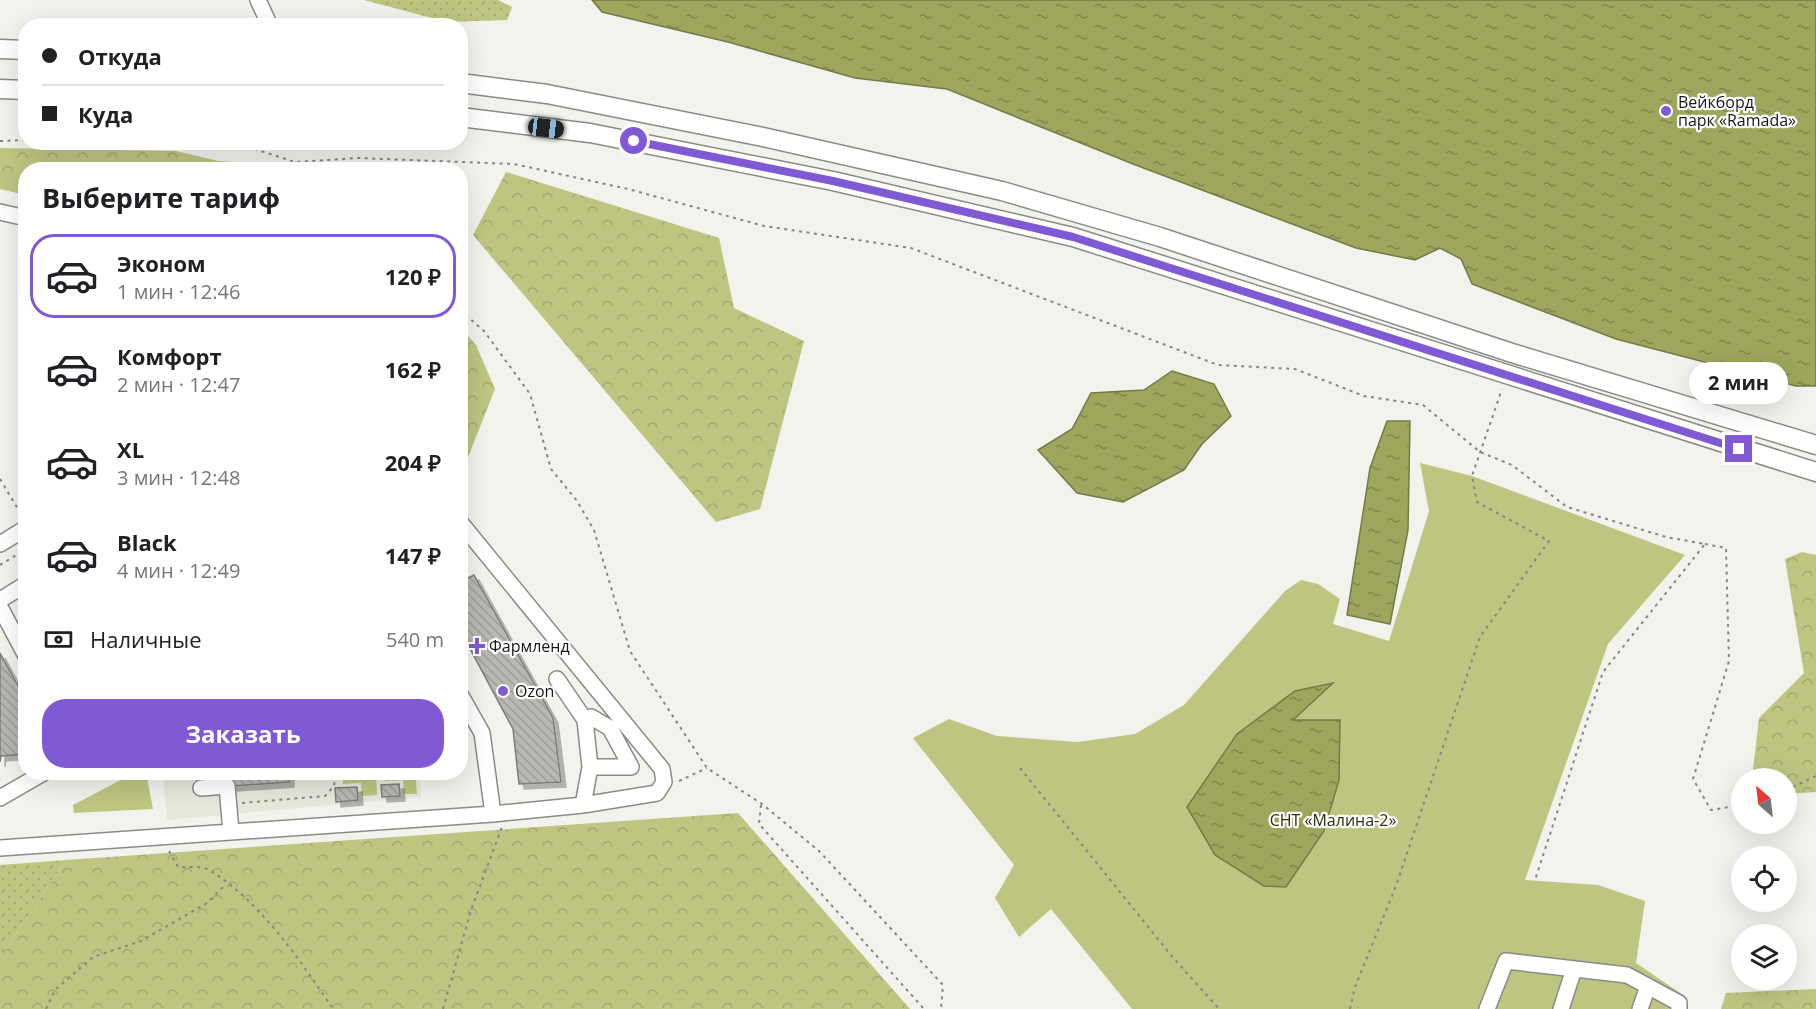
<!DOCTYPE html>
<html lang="ru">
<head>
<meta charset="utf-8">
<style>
	:root { --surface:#fff; --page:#f2f2f2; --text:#202124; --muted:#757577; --line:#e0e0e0; --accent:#805ad4 }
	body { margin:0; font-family:"Open Sans",sans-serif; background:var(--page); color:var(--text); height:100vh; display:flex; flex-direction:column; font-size:22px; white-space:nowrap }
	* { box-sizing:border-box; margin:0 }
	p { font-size:20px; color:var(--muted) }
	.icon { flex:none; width:33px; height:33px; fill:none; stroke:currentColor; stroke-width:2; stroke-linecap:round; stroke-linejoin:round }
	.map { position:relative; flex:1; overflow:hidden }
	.panel { position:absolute; left:18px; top:162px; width:450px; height:618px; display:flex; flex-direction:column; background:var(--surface); border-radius:24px; box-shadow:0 6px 24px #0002 }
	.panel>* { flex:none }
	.top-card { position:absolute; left:18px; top:18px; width:450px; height:132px; border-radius:24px; box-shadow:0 6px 24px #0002; display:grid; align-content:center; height:132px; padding:0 24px; background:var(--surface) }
	.needle { width:39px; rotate:332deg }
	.controls { position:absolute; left:1731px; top:768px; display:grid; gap:12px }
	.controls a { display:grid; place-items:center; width:66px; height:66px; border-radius:50%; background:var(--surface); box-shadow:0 6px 24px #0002; font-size:30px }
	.end { position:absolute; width:27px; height:27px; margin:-14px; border:8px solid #805ad4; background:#fff; box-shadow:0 0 0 3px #fff }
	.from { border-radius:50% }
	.bubble { position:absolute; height:42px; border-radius:21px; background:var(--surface); box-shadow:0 6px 24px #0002; font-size:20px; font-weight:700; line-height:42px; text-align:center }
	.car { position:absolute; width:18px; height:36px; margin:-18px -9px; border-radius:8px; box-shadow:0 0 4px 2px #0007; background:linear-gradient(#222 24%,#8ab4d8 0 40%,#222 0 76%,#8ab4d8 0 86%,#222 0) }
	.top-card b { display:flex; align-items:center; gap:21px; height:57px; font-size:22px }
	.top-card b+b { border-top:2px solid var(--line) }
	.top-card i { width:15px; height:15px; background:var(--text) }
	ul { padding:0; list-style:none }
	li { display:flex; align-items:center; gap:18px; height:84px; margin:0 12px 9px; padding:0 12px; border:3px solid transparent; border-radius:24px }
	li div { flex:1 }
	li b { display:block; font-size:22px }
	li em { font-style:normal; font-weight:700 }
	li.current { border-color:var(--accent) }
	li>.icon { width:54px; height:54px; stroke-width:1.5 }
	h2 { padding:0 24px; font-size:27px; line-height:72px }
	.pay { display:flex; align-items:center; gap:15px; height:66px; padding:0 24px; font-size:22px }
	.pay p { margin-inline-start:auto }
	.button { display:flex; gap:12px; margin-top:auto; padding:12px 24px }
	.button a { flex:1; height:69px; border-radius:24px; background:var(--accent); color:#fff; font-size:24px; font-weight:700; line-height:69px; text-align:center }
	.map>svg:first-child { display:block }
	.built { fill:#e6e8db }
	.grass { fill:url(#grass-dots) }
	.forest { fill:url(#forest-crowns) }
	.green { fill:#bdc581 }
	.water { fill:url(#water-ripples); stroke:#747b47; stroke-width:1.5 }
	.building { fill:url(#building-back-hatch); stroke:#7d7e79; stroke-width:1.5; filter:url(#shadow) }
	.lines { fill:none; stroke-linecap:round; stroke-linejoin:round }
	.minor-casing { stroke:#8a8b86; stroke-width:18 }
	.major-casing { stroke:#8a8b86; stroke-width:21 }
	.path { stroke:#858682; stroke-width:2; stroke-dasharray:3 4.5; stroke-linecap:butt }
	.minor { stroke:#fff; stroke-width:15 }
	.major { stroke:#fff; stroke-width:18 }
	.route { stroke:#805ad4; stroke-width:8 }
	.poi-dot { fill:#805ad4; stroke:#fff; stroke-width:2 }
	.labels { text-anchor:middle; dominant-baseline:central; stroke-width:4.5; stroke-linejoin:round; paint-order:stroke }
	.poi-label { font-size:16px; fill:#161715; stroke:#fff; text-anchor:start }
	.park-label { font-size:16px; fill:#2b2e0d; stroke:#fff }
</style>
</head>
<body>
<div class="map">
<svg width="1816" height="1009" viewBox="0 0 1816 1009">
	<defs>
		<pattern id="grass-dots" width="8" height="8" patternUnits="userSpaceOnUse" patternTransform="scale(1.5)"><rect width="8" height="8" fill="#bdc581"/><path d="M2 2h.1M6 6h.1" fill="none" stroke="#a2a86f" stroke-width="1.8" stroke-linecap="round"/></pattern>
		<pattern id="forest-crowns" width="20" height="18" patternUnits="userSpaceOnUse" patternTransform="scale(1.5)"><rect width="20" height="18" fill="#bdc581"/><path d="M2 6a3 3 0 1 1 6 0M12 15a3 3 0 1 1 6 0" fill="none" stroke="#a2a86f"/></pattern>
		<pattern id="water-ripples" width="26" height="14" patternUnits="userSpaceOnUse" patternTransform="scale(1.5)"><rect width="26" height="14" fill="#9da65c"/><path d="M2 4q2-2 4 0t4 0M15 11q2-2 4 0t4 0" fill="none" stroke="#7f864b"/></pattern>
		<pattern id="building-back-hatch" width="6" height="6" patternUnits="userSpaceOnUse" patternTransform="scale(1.5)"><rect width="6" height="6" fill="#b7b8b3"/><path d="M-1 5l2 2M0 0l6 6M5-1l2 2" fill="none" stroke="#9d9d99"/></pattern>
		<filter id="shadow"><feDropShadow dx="5" dy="5" stdDeviation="0" flood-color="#0004"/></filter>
	</defs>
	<rect width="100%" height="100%" fill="#f2f3ed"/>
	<path class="built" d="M163 773H419L421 797 167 820Z"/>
	<path class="grass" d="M364 0H498L512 7 507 20 447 22Z
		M66 860 0 957V865Z"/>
	<path class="forest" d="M0 148 176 151 218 161 246 163 250 169 26 170 25 195 0 189Z
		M506 172 719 238 734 308 804 341 760 509 716 522 473 235Z
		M461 328 476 345 495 389 461 475Z
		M1802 552 1816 555V792L1787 794 1786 778H1752L1759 718 1804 673 1785 559Z
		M738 813 910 1009H0V957L66 860Z
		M1816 989V1009H1721L1726 993Z"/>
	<path class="green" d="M1420 463 1472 476 1685 555 1608 644 1525 880 1598 885 1645 901 1636 963 1686 997 1687 1009H1132L1051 909 1019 937 995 898 1014 865 913 738 949 719 997 736 1078 742 1135 734 1184 705 1285 591 1301 580 1318 584 1340 599 1333 624 1389 641 1429 511Z
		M136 772 146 773 153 809 74 813 73 805Z
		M343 773H376L377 795 362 796 361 783 343 784Z
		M384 773H415L417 794H404L403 780 385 781Z"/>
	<path class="water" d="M592 0H1816V386H1796L1616 339 1472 284 1461 259 1440 248 1415 260 1356 248 1133 164 947 89 855 78 728 42 602 12Z
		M1172 371 1214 384 1231 416 1202 444 1184 470 1123 502 1077 493 1038 450 1072 429 1091 393 1144 390Z
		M1387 421H1410L1408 530 1390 624 1347 615 1370 468Z
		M1333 683 1293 720H1340L1339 780 1324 831 1286 887 1264 886 1215 855 1187 807 1237 734 1295 691Z"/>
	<path class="building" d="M474 575 553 718 561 782 519 784 513 729 460 630V582Z
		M0 653 23 695 26 718V754L1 756 0 762Z
		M231 772H289V782L232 786Z
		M399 784 400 796 382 797 381 785Z
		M357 787 358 800 336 802 335 788Z"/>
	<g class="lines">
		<defs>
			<path id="minor" d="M258 0 270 26
				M0 212 26 218
				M0 544 26 528
				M0 600 26 584
				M0 607 26 656
				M557 679 585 720
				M460 694 482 733 493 814
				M201 788 227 786 231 832
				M0 798 45 772
				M583 805 590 767 585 720 591 717 610 728 631 767H590
				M0 848 493 814 583 805 657 793 664 782 662 769 460 522
				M1487 1009 1506 961 1627 975 1679 1003V1009
				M1561 1009 1574 969
				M1640 1009 1648 986"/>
			<path id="major" d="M0 49 26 50
				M460 83 547 94 763 137 1002 191 1160 237 1512 353 1816 445
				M0 89 26 90
				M460 117 590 133 833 181 1073 237 1816 472"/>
		</defs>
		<use href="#minor" class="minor-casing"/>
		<use href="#major" class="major-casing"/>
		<path class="path" d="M0 141 26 140
			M233 142 295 162 358 158 514 164 628 189 764 226 911 248 1218 365 1295 369 1364 396 1423 405 1480 452 1512 465 1567 507 1666 537 1705 544 1603 672 1535 880
			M295 162 307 170
			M423 170 431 163
			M460 310 484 331 530 394 551 469 577 501 594 530 630 651 707 768 762 804 819 851 943 985 941 1009
			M0 479 21 514
			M1705 544 1726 548 1729 661 1693 779 1711 810 1742 805
			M0 565 26 549
			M1020 768 1170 954 1219 1009
			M679 781 707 768
			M1786 790 1816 776
			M242 803 325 796 334 786 336 772
			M761 805 759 824 924 1009
			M169 851 178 867C186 868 202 865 209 870 258 899 300 960 331 1006L336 1009
			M46 1009 55 990 93 957 141 941 207 903 226 884
			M443 1009 471 910 502 827
			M1350 1009 1355 987 1396 886 1480 637 1549 541 1477 502 1472 476 1502 389"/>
		<use href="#minor" class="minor"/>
		<use href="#major" class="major"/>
	</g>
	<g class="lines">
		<path class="route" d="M634 141 833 181 1073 237 1739 449"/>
	</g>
	<g class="poi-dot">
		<circle cx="1666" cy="111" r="6"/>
		<path d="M474 637h6v6h6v6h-6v6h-6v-6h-6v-6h6z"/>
		<circle cx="503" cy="691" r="6"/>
	</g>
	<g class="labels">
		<g class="poi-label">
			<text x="1678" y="102">Вейкборд<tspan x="1678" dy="18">парк «Ramada»</tspan></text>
			<text x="489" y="646">Фармленд</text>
			<text x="515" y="691">Ozon</text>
		</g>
		<g class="park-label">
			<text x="1333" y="820">СНТ «Малина-2»</text>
		</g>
	</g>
</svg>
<div class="controls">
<a><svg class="needle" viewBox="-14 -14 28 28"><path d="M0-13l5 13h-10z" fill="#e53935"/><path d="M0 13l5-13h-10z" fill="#757577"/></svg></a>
<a><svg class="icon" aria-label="locate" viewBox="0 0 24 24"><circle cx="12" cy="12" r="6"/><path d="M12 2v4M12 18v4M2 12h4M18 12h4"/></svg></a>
<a><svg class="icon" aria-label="layers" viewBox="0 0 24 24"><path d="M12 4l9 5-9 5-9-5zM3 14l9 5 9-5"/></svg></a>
</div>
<i class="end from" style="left:634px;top:141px"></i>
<i class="end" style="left:1739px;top:449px"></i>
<div class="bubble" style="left:1689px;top:362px;width:99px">2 мин</div>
<i class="car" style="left:546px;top:128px;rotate:97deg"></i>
<div class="top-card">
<b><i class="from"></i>Откуда</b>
<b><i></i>Куда</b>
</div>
<section class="panel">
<h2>Выберите тариф</h2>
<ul>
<li class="current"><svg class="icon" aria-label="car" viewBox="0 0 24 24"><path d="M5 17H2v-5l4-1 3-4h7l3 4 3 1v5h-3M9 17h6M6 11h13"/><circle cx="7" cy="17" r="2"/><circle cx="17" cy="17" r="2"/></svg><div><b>Эконом</b><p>1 мин · 12:46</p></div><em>120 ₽</em></li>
<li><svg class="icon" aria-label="car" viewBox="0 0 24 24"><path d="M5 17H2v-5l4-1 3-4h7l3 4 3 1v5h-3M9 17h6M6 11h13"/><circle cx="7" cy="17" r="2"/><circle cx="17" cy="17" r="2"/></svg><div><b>Комфорт</b><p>2 мин · 12:47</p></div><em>162 ₽</em></li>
<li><svg class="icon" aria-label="car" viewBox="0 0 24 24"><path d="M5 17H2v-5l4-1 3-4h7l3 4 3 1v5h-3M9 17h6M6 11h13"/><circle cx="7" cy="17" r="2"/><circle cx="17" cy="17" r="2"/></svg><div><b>XL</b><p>3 мин · 12:48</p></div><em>204 ₽</em></li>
<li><svg class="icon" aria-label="car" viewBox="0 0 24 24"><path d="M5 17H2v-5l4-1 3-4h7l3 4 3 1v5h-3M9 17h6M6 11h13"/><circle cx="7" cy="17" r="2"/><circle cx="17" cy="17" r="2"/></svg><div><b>Black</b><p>4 мин · 12:49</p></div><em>147 ₽</em></li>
</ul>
<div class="pay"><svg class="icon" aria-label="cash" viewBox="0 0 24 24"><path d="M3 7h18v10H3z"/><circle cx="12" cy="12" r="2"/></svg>Наличные<p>540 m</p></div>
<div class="button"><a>Заказать</a></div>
</section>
</div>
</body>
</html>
